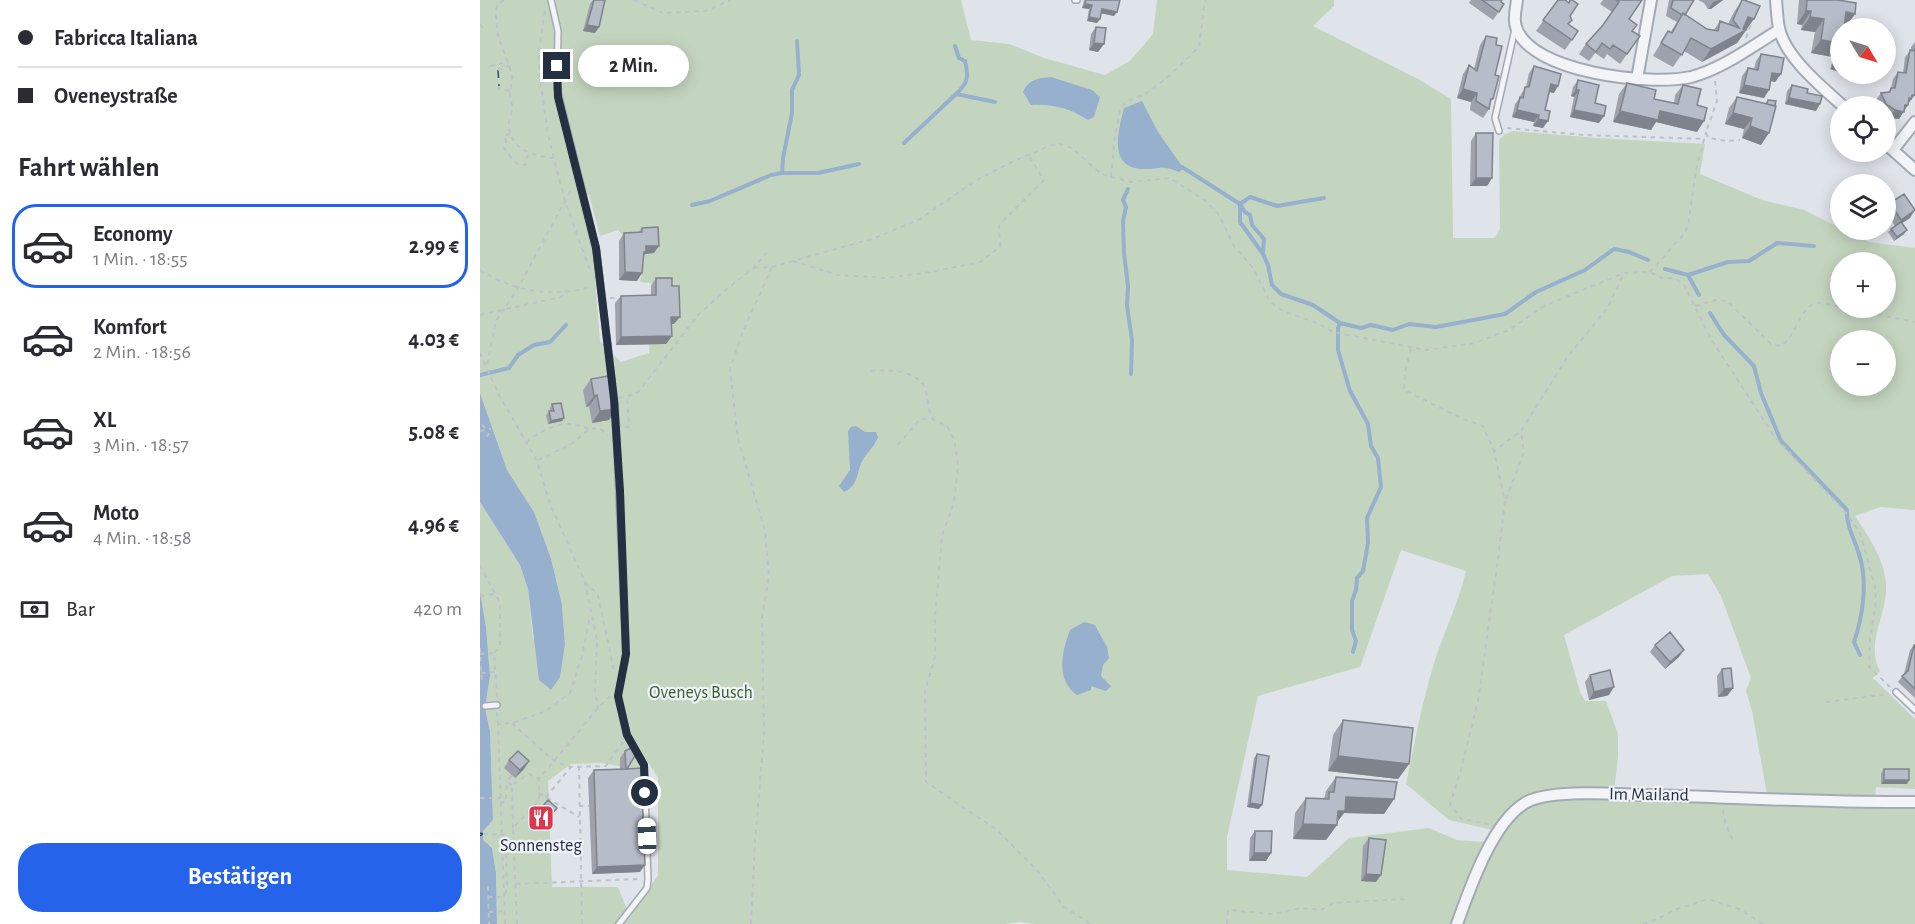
<!DOCTYPE html>
<html lang="de">
<head>
<meta charset="utf-8">
<style>
	:root { --surface:#fff; --page:#f2f2f3; --text:#2b2b33; --muted:#7c7c81; --line:#e1e1e2; --accent:#2563eb }
	body { margin:0; font-family:"Alegreya Sans",sans-serif; background:var(--page); color:var(--text); height:100vh; display:flex; flex-direction:column; font-size:22px; white-space:nowrap }
	* { box-sizing:border-box; margin:0 }
	p { font-size:20px; color:var(--muted) }
	.icon { flex:none; width:33px; height:33px; fill:none; stroke:currentColor; stroke-width:2; stroke-linecap:round; stroke-linejoin:round }
	.map { position:relative; flex:1; overflow:hidden }
	.panel { display:flex; flex-direction:column; background:var(--surface); width:480px }
	.panel>* { flex:none }
	.guide { display:grid; align-content:center; height:132px; padding:0 18px; background:var(--surface) }
	.needle { width:39px; rotate:128deg }
	.fabs { position:absolute; left:1350px; top:18px; display:grid; gap:12px }
	.fabs a { display:grid; place-items:center; width:66px; height:66px; border-radius:50%; background:var(--surface); box-shadow:0 3px 15px #0003; font-size:30px }
	.end { position:absolute; width:27px; height:27px; margin:-14px; border:8px solid #263043; background:#fff; box-shadow:0 0 0 3px #fff }
	.from { border-radius:50% }
	.bubble { position:absolute; height:42px; border-radius:21px; background:var(--surface); box-shadow:0 3px 15px #0003; font-size:20px; font-weight:700; line-height:42px; text-align:center }
	.car { position:absolute; width:18px; height:36px; margin:-18px -9px; border-radius:8px; box-shadow:0 0 4px 2px #0007; background:linear-gradient(#fff 24%,#345 0 40%,#fff 0 76%,#345 0 86%,#fff 0) }
	.guide b { display:flex; align-items:center; gap:21px; height:57px; font-size:22px }
	.guide b+b { border-top:2px solid var(--line) }
	.guide i { width:15px; height:15px; background:var(--text) }
	ul { padding:0; list-style:none }
	li { display:flex; align-items:center; gap:18px; height:84px; margin:0 12px 9px; padding:0 6px; border:3px solid transparent; border-radius:24px }
	li div { flex:1 }
	li b { display:block; font-size:22px }
	li em { font-style:normal; font-weight:700 }
	li.selected { border-color:var(--accent) }
	li>.icon { width:54px; height:54px; stroke-width:1.5 }
	h2 { padding:0 18px; font-size:27px; line-height:72px }
	.pay { display:flex; align-items:center; gap:15px; height:66px; padding:0 18px; font-size:22px }
	.pay p { margin-inline-start:auto }
	.primary-button { display:flex; gap:12px; margin-top:auto; padding:12px 18px }
	.primary-button a { flex:1; height:69px; border-radius:24px; background:var(--accent); color:#fff; font-size:24px; font-weight:700; line-height:69px; text-align:center }
	main { display:flex; flex:1; min-height:0 }
	.map>svg:first-child { display:block }
	.green { fill:#c4d5bf; fill-rule:evenodd }
	.water { fill:#96b0ce }
	.lines { fill:none; stroke-linecap:round; stroke-linejoin:round }
	.stream { stroke:#96b0ce; stroke-width:4 }
	.ferry { stroke:#2c4d7b; stroke-width:1.5; stroke-dasharray:8 6; stroke-linecap:butt }
	.lane-casing { stroke:#a4aab5; stroke-width:8 }
	.street-casing { stroke:#a4aab5; stroke-width:14 }
	.path { stroke:#bdc1c9; stroke-width:2; stroke-dasharray:4.5 4.5; stroke-linecap:butt }
	.lane { stroke:#f2f4f8; stroke-width:5 }
	.street { stroke:#f2f4f8; stroke-width:10 }
	.wall { fill:#9da2ac }
	.shaded-wall { fill:#7f848c }
	.building { fill:#b6bcc8; stroke:#7f848c; stroke-width:1.5 }
	.route { stroke:#263043; stroke-width:8 }
	.labels { text-anchor:middle; dominant-baseline:central; stroke-width:4.5; stroke-linejoin:round; paint-order:stroke }
	.park-label { font-size:18px; fill:#3a6032; stroke:#eff2f7 }
	.street-label { font-size:18px; fill:#263043; stroke:#eff2f7 }
	.poi-label { font-size:18px; fill:#263043; stroke:#eff2f7 }
</style>
</head>
<body>
<main>
<section class="panel">
<div class="guide">
<b><i class="from"></i>Fabricca Italiana</b>
<b><i></i>Oveneystraße</b>
</div>
<h2>Fahrt wählen</h2>
<ul>
<li class="selected"><svg class="icon" aria-label="car" viewBox="0 0 24 24"><path d="M5 17H2v-5l4-1 3-4h7l3 4 3 1v5h-3M9 17h6M6 11h13"/><circle cx="7" cy="17" r="2"/><circle cx="17" cy="17" r="2"/></svg><div><b>Economy</b><p>1 Min. · 18:55</p></div><em>2.99 €</em></li>
<li><svg class="icon" aria-label="car" viewBox="0 0 24 24"><path d="M5 17H2v-5l4-1 3-4h7l3 4 3 1v5h-3M9 17h6M6 11h13"/><circle cx="7" cy="17" r="2"/><circle cx="17" cy="17" r="2"/></svg><div><b>Komfort</b><p>2 Min. · 18:56</p></div><em>4.03 €</em></li>
<li><svg class="icon" aria-label="car" viewBox="0 0 24 24"><path d="M5 17H2v-5l4-1 3-4h7l3 4 3 1v5h-3M9 17h6M6 11h13"/><circle cx="7" cy="17" r="2"/><circle cx="17" cy="17" r="2"/></svg><div><b>XL</b><p>3 Min. · 18:57</p></div><em>5.08 €</em></li>
<li><svg class="icon" aria-label="car" viewBox="0 0 24 24"><path d="M5 17H2v-5l4-1 3-4h7l3 4 3 1v5h-3M9 17h6M6 11h13"/><circle cx="7" cy="17" r="2"/><circle cx="17" cy="17" r="2"/></svg><div><b>Moto</b><p>4 Min. · 18:58</p></div><em>4.96 €</em></li>
</ul>
<div class="pay"><svg class="icon" aria-label="cash" viewBox="0 0 24 24"><path d="M3 7h18v10H3z"/><circle cx="12" cy="12" r="2"/></svg>Bar<p>420 m</p></div>
<div class="primary-button"><a>Bestätigen</a></div>
</section>
<div class="map">
<svg width="1435" height="924" viewBox="0 0 1435 924">
	<rect width="100%" height="100%" fill="#dfe3ea"/>
	<path class="green" d="M0 0H481L491 40 529 44 564 58 625 75 650 61 673 34 677 0H854V6L833 26 938 79 971 99 973 238H1015L1020 229 1019 140 1025 134 1033 131 1117 138 1225 144 1220 174 1282 200 1324 210 1360 228V230H1365L1389 242 1435 248V510L1400 507 1375 516C1390 539 1408 564 1406 593 1404 619 1386 646 1400 671L1393 678 1435 719V789L1396 787 1395 805H1435V924H553L540 922 526 924H17L16 873 12 848 3 840V831L13 820 10 731 5 708 10 676 6 627 0 592V502L40 565 48 589 53 638 80 677 85 645 82 605 54 512 27 470 0 393ZM109 195 120 236 138 230 164 262 160 282 171 283 169 353 141 362 120 341 113 253 100 196ZM1360 262H1406V308H1360ZM1360 340H1406V386H1360ZM921 550 986 571C979 600 967 626 957 654 943 697 935 740 926 784L969 820 1013 830 1006 842 977 840 949 828 869 838 827 877 747 870V837L778 696 880 667ZM1228 574 1241 596 1271 678 1266 691 1272 711 1289 805 1133 800 1138 757V734L1126 701H1105L1100 692 1084 635 1192 576ZM168 762 178 778V875L150 917 138 887H72L68 781 91 764 122 763 159 770Z"/>
	<path class="water" d="M571 77 612 90 620 97 614 117 608 120C590 108 572 104 551 105L543 92C549 79 559 78 571 77Z
		M662 101 678 132 704 169 699 172C680 164 679 170 662 169 627 167 639 129 644 108Z
		M0 393 27 470 54 512 71 559 82 605 85 645 80 677 71 690 59 680 48 589 40 565 0 502Z
		M376 426 385 432H396L398 437C395 446 388 451 384 458 376 470 380 485 364 492L359 486 370 470 368 431 371 427Z
		M0 592 6 627 10 676 5 708 10 731 13 820 3 831V840L12 848 16 873 17 924H0Z
		M604 622 615 625 627 647 629 658 623 665 621 676 631 686 626 691 611 686V690L597 695C575 680 582 651 590 630Z"/>
	<g class="lines">
		<path class="stream" d="M475 46 479 58 485 61C489 77 488 83 476 94
			M424 143 476 94 515 102
			M702 167 760 204V222L783 254 788 265 792 285 801 294 833 305 860 323 881 328 891 325 913 330 929 324 956 327 1025 314 1056 292 1105 270 1134 249 1149 252 1168 260
			M302 173 303 158 312 113V90L319 75 317 41
			M648 189 643 200 646 207 643 221 644 253 648 286 647 306 652 340 651 374
			M212 205 230 201 291 175 302 173H338L379 164
			M783 252 784 239 772 225 770 215 765 212 760 204 770 197 797 206 844 198
			M1185 269 1208 275
			M1208 275 1248 262 1269 261 1297 243 1334 246
			M1208 275 1219 295
			M1230 313 1244 335 1274 366 1281 393 1301 441 1367 510C1366 526 1375 540 1379 554 1388 581 1383 616 1374 642L1380 655
			M860 323 858 328V350L870 391 888 424 891 446 898 458 901 487 887 518 888 543 883 571 877 578 876 590 872 601V630L876 641 873 652
			M0 375 29 368 38 355 54 345 70 342 86 325"/>
		<path class="ferry" d="M18 70 19 86
			M0 833 3 834 0 836"/>
		<defs>
			<path id="lane" d="M71 0 78 31 77 88 116 248 132 381
				M595 0H597
				M1019 131 1015 118 1035 29
				M135 405 146 654 138 696 147 735 164 765 168 879 167 888 139 924
				M1416 692 1435 710
				M5 706 17 705"/>
			<path id="street" d="M1037 0C1036 8 1033 19 1036 27 1050 73 1171 86 1211 77 1242 69 1271 47 1299 30
				M1296 0C1297 9 1297 19 1299 28 1305 57 1342 87 1363 106
				M1157 79 1171 0
				M1406 144 1435 170
				M1413 150 1435 122
				M977 924C990 888 1012 823 1045 803 1069 789 1133 794 1162 795 1253 797 1344 803 1435 802"/>
		</defs>
		<use href="#lane" class="lane-casing"/>
		<use href="#street" class="street-casing"/>
		<path class="path" d="M24 0C11 7 17 16 17 28 18 45 29 59 32 76 33 81 30 88 30 94 30 99 32 103 32 108 32 112 30 117 29 122 27 148 52 156 73 158
			M154 0 183 13 225 11 251 0
			M65 11 59 50 60 78 68 135 85 201 111 273
			M0 24 2 27 0 29
			M1266 38 1271 24
			M10 66 28 62
			M18 70 29 66
			M1235 81 1237 101 1226 132 1228 138 1247 141 1260 140
			M19 86V89L31 91
			M1027 128 1104 135 1225 139
			M30 134 24 136 26 141 24 148C30 154 33 166 45 165L48 154
			M631 177 635 135 641 107 646 102 667 93 689 76 719 47 725 0
			M313 261 357 275 407 278 450 272 500 262 520 247 519 225 564 180 548 154
			M274 268 292 267 313 261 395 238 440 219 495 181 534 161 572 145 580 144 592 148 621 174 651 182 690 178 726 201 739 215 754 246 773 268 790 302 803 311 837 323 853 332 946 350 995 343 1029 330 1064 306 1144 273 1170 272 1181 278H1192L1203 283 1231 339 1294 436 1367 514 1380 533 1395 587 1396 601 1390 639 1389 667 1410 687
			M0 270C37 293 71 297 112 287
			M1170 272 1204 234 1208 226 1216 170 1226 132
			M130 298H137
			M1215 306 1236 300 1247 301 1291 344 1301 346C1316 337 1320 306 1337 303 1343 302 1354 306 1360 307
			M1362 308 1435 322
			M0 315 81 297 88 293
			M931 349 925 372 924 390 983 419 1003 426 1014 451
			M0 353 19 395 57 461 70 504 105 582 117 640 115 692 118 708
			M7 364 16 321 38 288 92 188
			M391 371C409 369 440 370 446 391 449 403 446 406 453 419
			M139 398 152 395 159 391 218 315 248 288 274 268 286 253
			M2 425 8 430
			M145 427H149L147 397
			M0 431 11 429
			M7 437 11 429
			M46 442C66 427 86 418 109 429
			M418 445 440 419H453L467 426 474 439 478 465 474 503 462 535 455 616V657L445 691 446 782 517 830 557 870 584 907 611 924
			M58 460 93 443 109 429 119 428 128 435
			M1026 499 1044 452 1041 431
			M0 565 20 603V647L14 653 17 697
			M105 582 118 595 134 671
			M0 596 15 594
			M0 648 2 683
			M0 654 14 653
			M1 673 16 672
			M1346 702 1409 694
			M17 712 18 724
			M32 723 74 761 91 767 126 766 143 742
			M99 766 102 924
			M32 785 27 781 32 775
			M59 793 99 817
			M66 797 91 767
			M0 798H20
			M20 802H26L27 781
			M99 806H109
			M1243 810 1245 822 1253 841
			M1009 824 981 819 970 804 980 773 998 701 1018 559 1025 501 1014 451 1041 431 1086 359 1128 307 1144 273
			M33 828 32 785 49 774 59 779
			M3 834 26 835V844L34 843
			M36 884 159 879
			M8 886 9 924
			M25 894 27 887 26 850 34 843
			M8 897H24
			M9 912 24 911
			M25 924 18 724 32 723 64 712 90 693 102 656 110 617
			M37 924 33 828 59 801V779L118 708 130 696
			M271 924 275 842 284 734 282 617 289 577 285 531 258 439 250 369 263 331 292 267
			M747 924 748 910 793 914 821 908 841 910 854 903 927 899
			M1163 924 1175 920 1197 909 1228 899 1259 909 1283 924"/>
		<use href="#lane" class="lane"/>
		<use href="#street" class="street"/>
	</g>
	<path class="wall" d="M113 0H123L119 27 115 33 103 31 110 4Z
		M604 0H640L634 16 621 13 620 19 617 23 607 21 609 9 602 8Z
		M991 0H1022L1021 2 1024 4 1013 20 989 3Z
		M1078 0 1090 16 1089 25 1098 31 1085 50 1056 31Z
		M1123 0H1162L1149 19 1152 31 1160 36 1140 64 1127 54 1124 59 1115 53 1109 61 1099 54 1106 44 1123 26 1132 12 1120 4Z
		M1189 0H1214L1205 15 1227 29 1234 30 1240 21 1248 24 1254 12 1262 0 1265 32 1257 43 1222 62 1204 51 1193 67 1173 56 1188 31 1190 33 1197 22 1186 16Z
		M1218 0H1243L1231 9H1228L1224 3Z
		M1319 0H1358L1375 14 1365 27 1360 28V45L1353 57 1331 53 1335 32 1321 30 1322 25 1317 24Z
		M616 27 624 44 618 52 609 50 611 34Z
		M1006 36 1016 45 1015 75 1009 109 1003 118 990 110 991 102 977 98 983 74 989 65 994 69 1000 45Z
		M1435 42V93L1419 119 1410 118 1406 115V106H1399L1396 100 1401 93 1408 92 1411 88 1413 79 1418 72 1423 73 1425 57 1431 50V47Z
		M1281 54 1301 74 1295 82 1291 81 1284 98 1259 93 1262 76 1268 68 1274 69 1276 61Z
		M1054 66 1074 93 1069 92 1065 110 1063 128 1053 126 1054 122 1032 117 1035 104 1040 98 1041 94 1046 87 1049 73Z
		M1098 80 1115 103 1119 123 1090 117 1094 97 1091 96 1093 87Z
		M1147 83 1174 99 1194 103 1195 95 1203 85 1217 105V132L1176 122 1171 130 1133 122 1139 94Z
		M1312 85 1327 93 1336 111 1305 104 1307 91Z
		M1257 97 1285 104 1288 100 1281 145 1262 138 1264 129 1245 124 1249 108Z
		M996 133 1012 178 1007 186H990L991 141Z
		M1410 203 1430 218 1422 223 1424 234 1414 241 1408 232 1411 229 1415 226 1406 212Z
		M162 228 174 253 165 254 163 256 162 273 157 281 139 280V241L144 233H158Z
		M176 278 194 324H192V336L186 344 136 345 135 303 141 296 171 295V286Z
		M111 379 136 393 134 395 129 420 112 423 109 406 106 407 103 390Z
		M72 404 84 418 82 421 68 424 66 415 70 411V408Z
		M1175 645 1199 657 1185 669 1170 652Z
		M1434 645H1435V698L1418 682 1424 674 1430 650Z
		M1242 669 1253 688 1247 696 1238 697 1237 676Z
		M1110 675 1129 695 1109 700 1105 682Z
		M863 720 929 764 918 779 848 771 853 735Z
		M145 751 160 872 112 874 108 778 114 770 140 769V758Z
		M777 754 779 809 767 807 774 758Z
		M29 760 49 761 44 769 35 778 24 768Z
		M1404 769 1429 780 1427 784H1401V773Z
		M856 777 914 799 904 814 864 813 857 822V825L846 840 813 839 815 813 826 798 844 799 846 791Z
		M56 814 72 815 59 829 51 821Z
		M775 831 791 853 786 861H769L770 838Z
		M889 838 896 882 881 881 883 846Z"/>
	<path class="shaded-wall" d="M1239 0H1243L1231 9H1228L1233 2Z
		M605 4 612 5 609 9 602 8Z
		M622 9 637 12 634 16 620 13Z
		M1326 11H1331L1322 25 1317 24Z
		M1366 12 1375 14 1365 27 1357 26Z
		M609 17 620 19 617 23 607 21Z
		M1268 17 1274 19 1257 43 1222 62 1231 49 1260 29Z
		M1330 17 1344 19 1335 32 1321 30Z
		M107 25 119 27 115 33 103 31Z
		M1341 40 1360 43V45L1353 57 1331 53Z
		M614 43 624 44 618 52 609 50Z
		M1352 66 1360 68 1359 72 1350 69Z
		M1292 73 1301 74 1295 82 1287 80Z
		M1071 84 1078 86 1074 93 1066 91Z
		M1264 85 1289 90 1284 98 1259 93Z
		M983 89 997 93 991 102 977 98Z
		M1096 90H1099L1094 97 1091 96Z
		M1432 95H1435L1429 102 1428 105 1419 119 1410 118 1415 110Z
		M1309 98 1340 104 1336 111 1305 104Z
		M1037 110 1059 115 1054 122 1032 117Z
		M1094 110 1124 116 1119 123 1090 117Z
		M1140 111H1180L1224 121 1217 132 1176 122 1171 130 1133 122Z
		M1253 113 1272 118 1264 129 1245 124Z
		M1058 119 1068 121 1063 128 1053 126Z
		M1270 126 1289 133 1281 145 1262 138Z
		M996 178H1012L1007 186H990Z
		M1435 210 1430 218 1416 227 1421 220Z
		M1427 230 1424 234 1414 241 1417 237Z
		M166 246H179L174 253 165 254 161 259Z
		M145 272 162 273 157 281 139 280Z
		M191 317H200L194 324H186Z
		M192 336 186 344 136 345 141 337Z
		M117 395 109 406 106 407 114 396Z
		M137 409 129 420 112 423 120 411Z
		M84 418 82 421 68 424 71 421Z
		M1204 650 1199 657 1185 669 1190 662Z
		M1134 687 1129 695 1109 700 1114 692Z
		M1253 688 1247 696 1238 697 1244 689Z
		M858 756 929 764 918 779 848 771Z
		M49 761 44 769 35 778 40 770Z
		M1404 780H1429L1427 784H1401Z
		M866 797 914 799 904 814 864 813 855 825H857L846 840 813 839 823 824Z
		M770 803 782 805 779 809 767 807Z
		M77 808 72 815 59 829Z
		M774 853H791L786 861H769Z
		M165 865 160 872 112 874 117 867Z
		M886 874 901 875 896 882 881 881Z"/>
	<path class="building" d="M114 0H125L119 27 107 25Z
		M606 0H640L637 12 622 9 620 19 609 17 612 5 605 4Z
		M1002 0H1022L1021 2 1024 4 1019 12Z
		M1078 0H1085L1089 3 1090 0H1092L1098 4 1090 16 1092 20 1088 24 1098 31 1092 40 1063 20Z
		M1136 0H1162L1149 19 1157 25 1152 31 1160 36 1147 54 1133 45 1130 49 1122 43 1116 52 1106 44 1123 25 1139 2Z
		M1193 0H1214L1205 15 1203 13 1202 15 1191 8Z
		M1262 0H1264L1280 6 1274 19 1268 17 1263 29 1266 30 1231 49 1211 38 1202 55 1181 43 1188 31 1192 33 1203 13 1227 29 1238 31 1240 21 1259 28 1253 20Z
		M1327 0H1358L1376 3 1375 14 1366 12 1364 28H1360V43L1341 40 1344 19 1330 17 1331 11H1326Z
		M616 27 626 28 624 44 614 43Z
		M1006 36 1017 38 1016 45 1022 46 1015 75 1019 76 1013 99H1011L1009 109 996 101 997 93 983 89 989 65 997 71Z
		M1435 48V95H1432L1431 99 1429 98 1428 105H1425L1424 112 1415 110 1406 104 1401 93 1410 92 1411 88H1415L1418 72 1426 73 1430 50 1435 51Z
		M1281 54 1304 58 1301 74 1292 73 1289 90 1264 85 1268 68 1278 70Z
		M1355 56 1360 58V68L1352 66Z
		M1054 66 1081 74 1078 86 1071 84 1065 110 1070 111 1068 121 1058 119 1059 115 1037 110 1040 97 1043 98 1045 87H1049Z
		M1098 80 1119 85 1115 103 1126 106 1124 116 1094 110 1099 90H1096Z
		M1147 83 1176 90 1174 99 1198 104 1203 85 1221 89 1217 105 1227 108 1224 121 1180 111 1178 120 1140 111Z
		M1312 85 1328 89 1327 93 1342 96 1340 104 1309 98Z
		M1257 97 1296 106 1289 133 1270 126 1272 118 1253 113Z
		M1288 100 1296 101 1295 106 1287 104Z
		M996 133H1013L1012 178H996Z
		M1424 194 1435 210 1421 220 1410 203Z
		M1421 222 1427 230 1417 237 1411 229Z
		M178 227 179 246H166V252H164L162 273 145 272 144 233 162 232V228Z
		M176 278H192V286H199L200 317H191L192 336 141 337V296L176 295Z
		M133 375 136 393H134L137 409 120 411 117 395 114 396 111 379Z
		M81 403 84 418 71 421 69 411H74L72 404Z
		M1190 632 1204 650 1190 662 1175 645Z
		M1434 645H1435V689L1422 676 1428 671Z
		M1251 668 1253 688 1244 689 1242 669Z
		M1130 670 1134 687 1114 692 1110 675Z
		M863 720 933 728 929 764 858 756Z
		M151 748 156 754 147 769 161 768 165 865 117 867 114 770 146 769 145 751Z
		M38 751 49 761 40 770 29 760Z
		M777 754 789 756 782 805 770 803Z
		M1404 769H1429V780H1404Z
		M856 777 917 782 914 799 866 797 865 811H858L857 825 823 824 826 798 849 799V792H854Z
		M68 800 77 808 65 822 56 814Z
		M775 831H792L791 853H774Z
		M889 838 906 840 901 875 886 874Z"/>
	<g class="lines">
		<path class="route" d="M77 66 78 97 116 248 134 399 140 491 146 654 138 696 147 735 164 765 165 793"/>
	</g>
	<defs>
		<symbol id="restaurant-square" viewBox="-11 -11 22 22"><rect x="-9" y="-9" width="18" height="18" rx="4" fill="#dc374c" stroke="#eff2f7"/><path d="M-5-6h1v4h1v-4h1v4h1v-4h1v5L-1.5 .5V6h-2V.5L-5-1ZM5-6V6H3V1.5H1.5Q1.5-4 5-6Z" fill="#fff"/></symbol>
	</defs>
	<g fill-rule="evenodd">
		<use href="#restaurant-square" x="46" y="803" width="30" height="30"/>
	</g>
	<g class="labels">
		<g class="park-label">
			<text x="221" y="693">Oveneys Busch</text>
		</g>
		<g class="street-label">
			<text transform="translate(1169 795) rotate(1)">Im Mailand</text>
		</g>
		<g class="poi-label">
			<text x="61" y="846">Sonnensteg</text>
		</g>
	</g>
</svg>
<div class="fabs">
<a><svg class="needle" viewBox="-14 -14 28 28"><path d="M0-13l5 13h-10z" fill="#e53935"/><path d="M0 13l5-13h-10z" fill="#7c7c81"/></svg></a>
<a><svg class="icon" aria-label="locate" viewBox="0 0 24 24"><circle cx="12" cy="12" r="6"/><path d="M12 2v4M12 18v4M2 12h4M18 12h4"/></svg></a>
<a><svg class="icon" aria-label="layers" viewBox="0 0 24 24"><path d="M12 4l9 5-9 5-9-5zM3 14l9 5 9-5"/></svg></a>
<a>+</a>
<a>−</a>
</div>
<i class="end from" style="left:165px;top:793px"></i>
<i class="end" style="left:77px;top:66px"></i>
<div class="bubble" style="left:98px;top:45px;width:111px">2 Min.</div>
<i class="car" style="left:167px;top:836px;rotate:358deg"></i>
</div>
</main>
</body>
</html>
